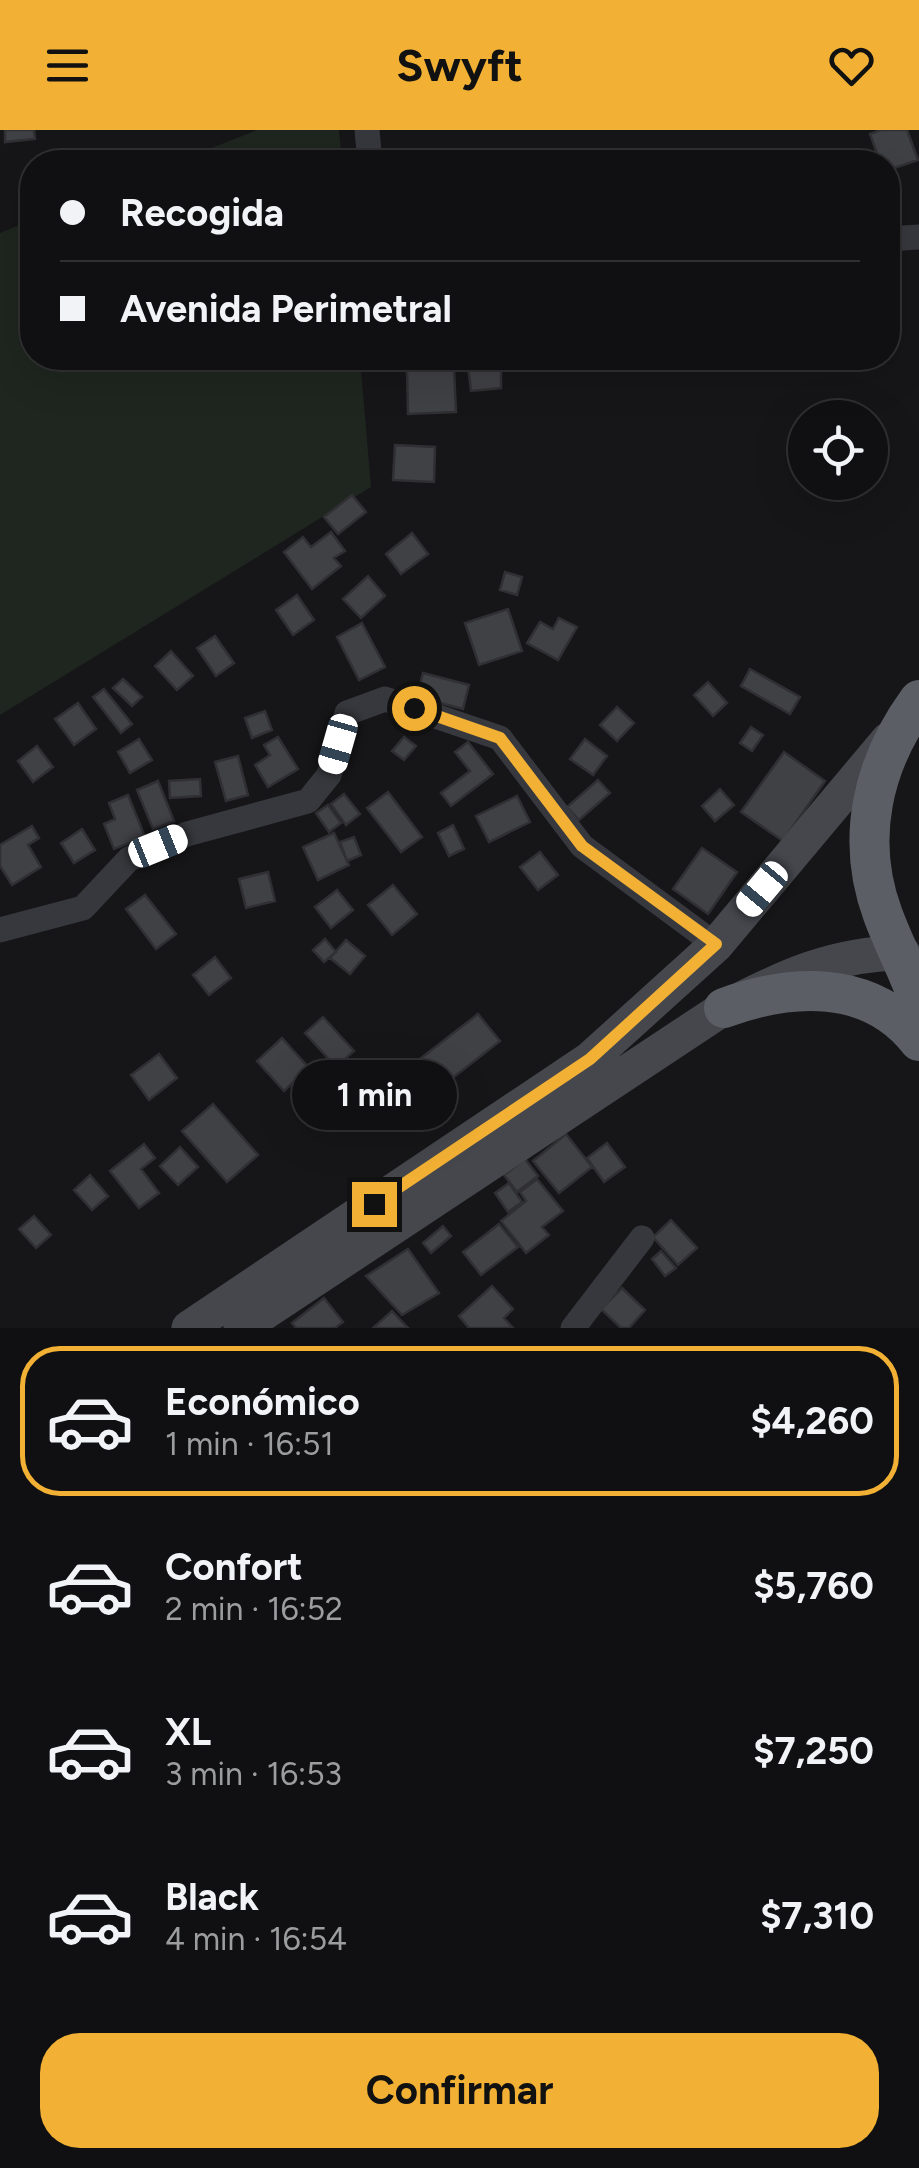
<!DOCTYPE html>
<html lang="es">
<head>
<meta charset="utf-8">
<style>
	:root { --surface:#101012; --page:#1e1e20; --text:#f1f3f6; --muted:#9c9d9f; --line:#303032; --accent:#f2b134 }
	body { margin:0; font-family:Figtree,sans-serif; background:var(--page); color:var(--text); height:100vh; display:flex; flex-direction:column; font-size:38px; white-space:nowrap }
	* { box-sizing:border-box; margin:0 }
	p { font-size:32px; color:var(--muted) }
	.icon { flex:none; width:55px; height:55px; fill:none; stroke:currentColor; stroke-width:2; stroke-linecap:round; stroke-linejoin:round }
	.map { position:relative; height:1198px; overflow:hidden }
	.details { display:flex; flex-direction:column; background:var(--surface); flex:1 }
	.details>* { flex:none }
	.guide { position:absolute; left:20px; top:20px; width:880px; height:220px; border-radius:40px; box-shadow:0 10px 40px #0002,0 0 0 2px var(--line); display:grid; align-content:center; height:220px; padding:0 40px; background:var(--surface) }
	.buttons { position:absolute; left:788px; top:270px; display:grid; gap:20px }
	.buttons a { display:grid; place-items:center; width:100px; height:100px; border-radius:50%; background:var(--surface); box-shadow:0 10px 40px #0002,0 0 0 2px var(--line); font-size:50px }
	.end { position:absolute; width:45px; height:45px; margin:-22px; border:12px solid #f2b134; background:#111; box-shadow:0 0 0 5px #111 }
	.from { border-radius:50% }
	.bubble { position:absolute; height:70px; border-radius:35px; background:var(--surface); box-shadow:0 10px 40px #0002,0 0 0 2px var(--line); font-size:32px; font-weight:700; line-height:70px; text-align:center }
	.car { position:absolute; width:30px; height:60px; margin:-30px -15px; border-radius:12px; box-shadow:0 0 8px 2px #0007; background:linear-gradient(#fff 24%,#345 0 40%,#fff 0 76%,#345 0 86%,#fff 0) }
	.guide b { display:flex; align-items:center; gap:35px; height:95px; font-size:38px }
	.guide b+b { border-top:2px solid var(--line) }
	.guide i { width:25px; height:25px; background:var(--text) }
	ul { padding:18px 0 0; list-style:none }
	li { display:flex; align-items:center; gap:30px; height:150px; margin:0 20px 15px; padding:0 20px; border:5px solid transparent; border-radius:40px }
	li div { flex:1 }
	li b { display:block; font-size:38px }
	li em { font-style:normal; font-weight:700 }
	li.on { border-color:var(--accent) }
	li>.icon { width:90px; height:90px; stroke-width:1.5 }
	.action { display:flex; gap:20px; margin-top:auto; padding:20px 40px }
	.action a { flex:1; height:115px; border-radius:40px; background:var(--accent); color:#111; font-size:40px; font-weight:700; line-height:115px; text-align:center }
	header { display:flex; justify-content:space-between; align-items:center; height:130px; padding:0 40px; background:var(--accent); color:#111; font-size:45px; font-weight:700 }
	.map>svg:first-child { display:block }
	.green { fill:#1e261f }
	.building { fill:#404145; stroke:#303034; stroke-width:2.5 }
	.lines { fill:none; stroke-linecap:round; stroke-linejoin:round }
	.minor { stroke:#37383d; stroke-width:25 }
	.secondary { stroke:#45474d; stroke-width:35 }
	.trunk { stroke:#5b5e65; stroke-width:40 }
	.route { stroke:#f2b134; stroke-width:12 }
</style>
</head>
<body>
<header><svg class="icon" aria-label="menu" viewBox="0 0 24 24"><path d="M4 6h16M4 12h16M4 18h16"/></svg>Swyft<svg class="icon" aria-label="heart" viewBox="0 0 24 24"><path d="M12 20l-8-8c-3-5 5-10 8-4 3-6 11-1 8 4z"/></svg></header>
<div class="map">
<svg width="919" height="1198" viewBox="0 0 919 1198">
	<rect width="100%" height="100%" fill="#161618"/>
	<path class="green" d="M257 0H339L342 32H176Z
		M32 90V228H360L371 357 0 585V103Z"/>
	<path class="building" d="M5 0H34L35 9 5 12Z
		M881 0H907L918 30 888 40V32H880L870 4Z
		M467 228H501V258L471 261Z
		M454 239 456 282 408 284 407 241Z
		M395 315 435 317 434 352 393 350Z
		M352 365 366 382 338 404 324 387Z
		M331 402 345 421 334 428 341 436 312 459 284 422 303 407 311 417Z
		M412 403 428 424 401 444 386 424Z
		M505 442 522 447 517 465 500 460Z
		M368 446 385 466 361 488 343 469Z
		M297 465 314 490 293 505 276 480Z
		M508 479 522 521 479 535 465 493Z
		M559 488 577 497 558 530 527 513 540 492 553 499Z
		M362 493 385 537 359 550 337 507Z
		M215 506 234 533 216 546 197 518Z
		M171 521 193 546 177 560 155 536Z
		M750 539 800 567 790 584 741 556Z
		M423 543 469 555 463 579 417 567Z
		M123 549 142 567 132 576 113 558Z
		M708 552 727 573 713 586 694 565Z
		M104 559 132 594 121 603 93 567Z
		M78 573 96 599 74 615 55 589Z
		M617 577 634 593 617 611 600 595Z
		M265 581 272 600 252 608 245 588Z
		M751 597 763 605 752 621 740 613Z
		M278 607 298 639 268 657 255 635 270 625 264 615Z
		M404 607 416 616 404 630 392 621Z
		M139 609 152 630 130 643 118 622Z
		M585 609 607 626 593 645 570 629Z
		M468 612 493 644 451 676 441 663 470 641 455 622Z
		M37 616 53 637 33 652 18 631Z
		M784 622 825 651 783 711 741 682Z
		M238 626 248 665 226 671 215 632Z
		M200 649 201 666 170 668 169 651Z
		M598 650 610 663 579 690 567 677Z
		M158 651 174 691 153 699 137 660Z
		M720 659 734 675 715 691 702 676Z
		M388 662 422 707 401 722 367 678Z
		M344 664 360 684 346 695 331 674Z
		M128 665 145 707 114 719 104 694 115 689 109 673Z
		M517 666 530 692 489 712 476 686Z
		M328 675 341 693 329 702 316 683Z
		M453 695 464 719 449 726 438 703Z
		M32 696 39 708 28 715 41 737 12 755 0 736V715Z
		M82 699 95 720 74 733 61 713Z
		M334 703 349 735 318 750 303 717Z
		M354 707 361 725 347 731 340 712Z
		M702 718 737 742 708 784 673 759Z
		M540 722 558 745 538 760 520 737Z
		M268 742 275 771 246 778 239 749Z
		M393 755 417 784 392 805 368 775Z
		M337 760 353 780 331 798 315 777Z
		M145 765 176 804 156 819 126 779Z
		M325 809 336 822 324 832 313 820Z
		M346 810 365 826 350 844 330 828Z
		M215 827 231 848 209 865 193 845Z
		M478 884 500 911 437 960 416 932Z
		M323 887 354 921 336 937 305 903Z
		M282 908 309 938 284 961 257 931Z
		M159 924 177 948 149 970 131 945Z
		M388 940 420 982 396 1000 363 959Z
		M213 974 258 1025 227 1052 182 1001Z
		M566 1004 592 1037 559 1063 533 1031Z
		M607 1013 625 1037 604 1052 587 1028Z
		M144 1014 155 1028 141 1039 159 1063 139 1078 110 1041Z
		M180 1017 198 1037 178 1055 160 1036Z
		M525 1029 538 1046 517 1062 504 1045Z
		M90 1045 108 1066 92 1080 74 1060Z
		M537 1049 563 1081 542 1097 549 1105 526 1123 501 1091 526 1071 520 1062Z
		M509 1053 522 1072 508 1082 495 1063Z
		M34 1086 51 1105 36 1118 19 1099Z
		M671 1090 697 1118 678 1135 653 1107Z
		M499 1094 518 1117 481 1145 463 1122Z
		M443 1096 451 1106 431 1123 423 1113Z
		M408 1119 439 1163 402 1185 366 1146Z
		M661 1121 676 1138 665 1146 652 1129Z
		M492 1156 513 1179 504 1188 513 1198H469L459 1186Z
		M622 1158 645 1180 629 1198H621L601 1179Z
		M324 1168 343 1192 335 1198H296L292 1193Z
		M392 1181 408 1198H373Z"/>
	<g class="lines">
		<path class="minor" d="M367 0 370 32
			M888 109 919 107
			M0 800 83 778 129 729 187 704 308 671 329 645 347 583 385 569 500 608 582 716 716 815
			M573 1198 642 1108"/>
		<path class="secondary" d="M189 1198 590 929 716 815 888 610
			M241 1198 724 878C783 847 835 823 903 823"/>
		<path class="trunk" d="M919 570C872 634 855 710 883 785 894 815 909 842 919 872
			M724 878C790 854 870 848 919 911"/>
	</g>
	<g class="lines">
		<path class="route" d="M374 1074 590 929 716 814 582 716 500 608 414 578"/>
	</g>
</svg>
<div class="buttons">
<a><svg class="icon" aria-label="locate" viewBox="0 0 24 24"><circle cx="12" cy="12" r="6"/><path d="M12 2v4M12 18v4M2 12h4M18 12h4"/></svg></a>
</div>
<i class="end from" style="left:414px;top:578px"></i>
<i class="end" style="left:374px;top:1074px"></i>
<div class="bubble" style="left:292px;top:930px;width:165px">1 min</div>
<i class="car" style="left:338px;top:614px;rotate:196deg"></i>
<i class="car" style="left:158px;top:716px;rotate:68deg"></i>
<i class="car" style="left:762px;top:759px;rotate:220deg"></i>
<div class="guide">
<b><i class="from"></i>Recogida</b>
<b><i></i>Avenida Perimetral</b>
</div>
</div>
<section class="details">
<ul>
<li class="on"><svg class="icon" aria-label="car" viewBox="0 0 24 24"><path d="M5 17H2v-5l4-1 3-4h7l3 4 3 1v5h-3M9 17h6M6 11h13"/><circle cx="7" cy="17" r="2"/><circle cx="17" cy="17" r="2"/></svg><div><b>Económico</b><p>1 min · 16:51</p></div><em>$4,260</em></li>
<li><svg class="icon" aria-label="car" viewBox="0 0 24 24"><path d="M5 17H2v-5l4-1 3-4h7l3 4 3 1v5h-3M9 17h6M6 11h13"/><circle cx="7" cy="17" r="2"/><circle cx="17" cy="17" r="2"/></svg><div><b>Confort</b><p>2 min · 16:52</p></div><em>$5,760</em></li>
<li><svg class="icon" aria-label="car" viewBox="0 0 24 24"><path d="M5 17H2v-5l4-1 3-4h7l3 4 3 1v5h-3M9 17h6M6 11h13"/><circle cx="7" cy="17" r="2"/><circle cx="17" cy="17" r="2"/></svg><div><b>XL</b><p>3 min · 16:53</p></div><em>$7,250</em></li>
<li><svg class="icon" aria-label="car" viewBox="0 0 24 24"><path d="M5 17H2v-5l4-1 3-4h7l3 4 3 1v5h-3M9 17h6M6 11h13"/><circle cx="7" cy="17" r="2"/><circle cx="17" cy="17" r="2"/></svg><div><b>Black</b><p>4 min · 16:54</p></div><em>$7,310</em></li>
</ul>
<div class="action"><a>Confirmar</a></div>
</section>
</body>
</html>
